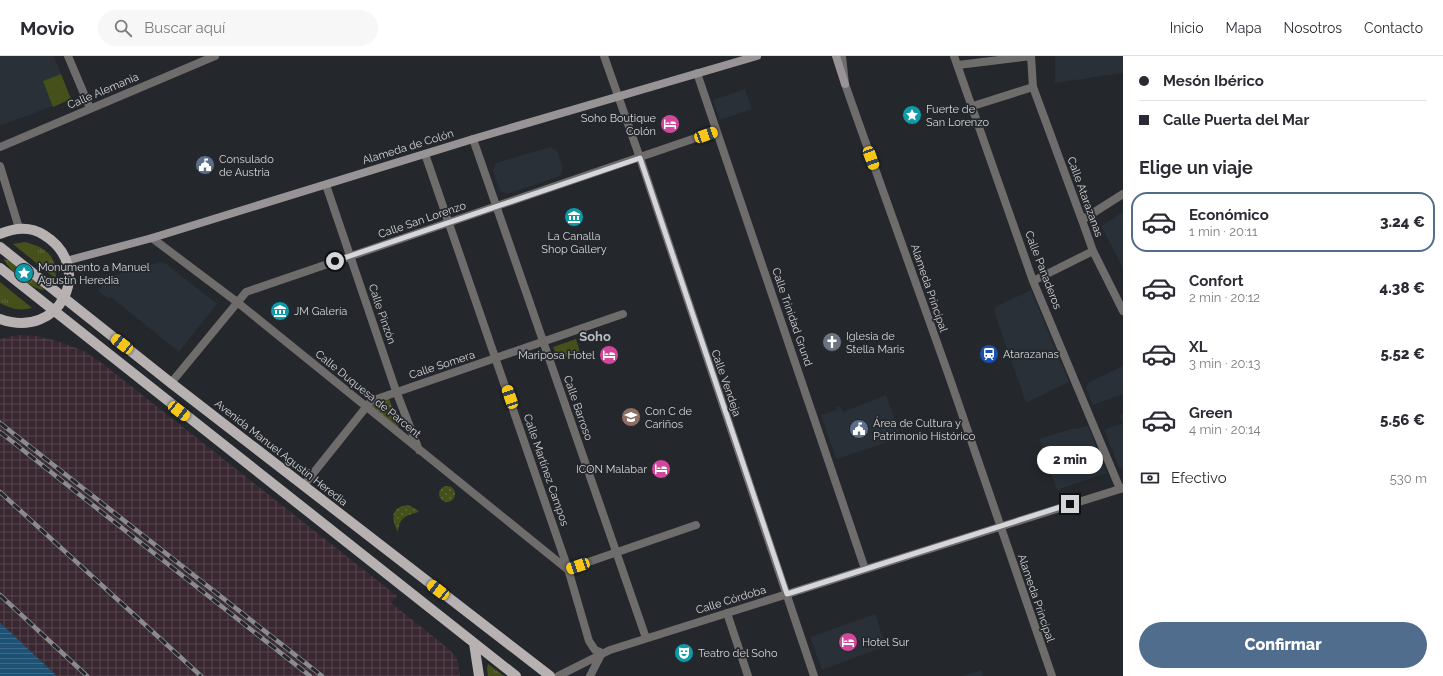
<!DOCTYPE html>
<html lang="es">
<head>
<meta charset="utf-8">
<style>
	:root { --surface:#fff; --page:#f7f7f7; --text:#2b2b33; --muted:#7c7c81; --line:#e1e1e2; --accent:#516d8d }
	body { margin:0; font-family:Raleway,sans-serif; background:var(--page); color:var(--text); height:100vh; display:flex; flex-direction:column; font-size:15px; white-space:nowrap }
	* { box-sizing:border-box; margin:0 }
	p { font-size:13px; color:var(--muted) }
	.icon { flex:none; width:22px; height:22px; fill:none; stroke:currentColor; stroke-width:2; stroke-linecap:round; stroke-linejoin:round }
	.map { position:relative; flex:1; overflow:hidden }
	.side { display:flex; flex-direction:column; background:var(--surface); width:320px }
	.side>* { flex:none }
	.hud { display:grid; align-content:center; height:88px; padding:0 16px; background:var(--surface) }
	.end { position:absolute; width:18px; height:18px; margin:-9px; border:5px solid #d4d6d9; background:#111; box-shadow:0 0 0 2px #111 }
	.from { border-radius:50% }
	.bubble { position:absolute; height:28px; border-radius:14px; background:var(--surface); box-shadow:0 2px 10px #0003; font-size:13px; font-weight:800; line-height:28px; text-align:center }
	.car { position:absolute; width:12px; height:24px; margin:-12px -6px; border-radius:5px; box-shadow:0 0 3px 1px #0007; background:linear-gradient(#f5c518 24%,#345 0 40%,#f5c518 0 76%,#345 0 86%,#f5c518 0) }
	.hud b { display:flex; align-items:center; gap:14px; height:38px; font-size:15px }
	.hud b+b { border-top:1px solid var(--line) }
	.hud i { width:10px; height:10px; background:var(--text) }
	ul { padding:0; list-style:none }
	li { display:flex; align-items:center; gap:12px; height:60px; margin:0 8px 6px; padding:0 8px; border:2px solid transparent; border-radius:16px }
	li div { flex:1 }
	li b { display:block; font-size:15px }
	li em { font-style:normal; font-weight:800 }
	li.selected { border-color:var(--accent) }
	li>.icon { width:36px; height:36px; stroke-width:1.5 }
	h2 { padding:0 16px; font-size:18px; line-height:48px }
	.pay { display:flex; align-items:center; gap:10px; height:44px; padding:0 16px; font-size:15px }
	.pay p { margin-inline-start:auto }
	.action { display:flex; gap:8px; margin-top:auto; padding:8px 16px }
	.action a { flex:1; height:46px; border-radius:24px; background:var(--accent); color:#fff; font-size:16px; font-weight:800; line-height:46px; text-align:center }
	header { display:flex; align-items:center; gap:24px; box-sizing:border-box; height:56px; padding:0 20px; background:var(--surface); border-bottom:1px solid var(--line) }
	header strong { font-size:19px }
	nav { display:flex; gap:22px; margin-inline-start:auto; font-size:14px }
	.search { width:280px; height:36px; background:var(--page); display:flex; align-items:center; gap:10px; box-sizing:border-box; padding:0 14px; border-radius:22px; color:var(--muted); font-size:15px }
	main { display:flex; flex:1; min-height:0 }
	.map>svg:first-child { display:block }
	.built { fill:#293038 }
	.industrial { fill:url(#industrial-grid) }
	.grass { fill:url(#grass-tufts) }
	.park { fill:#45501b }
	.garden { fill:url(#garden-dots) }
	.water { fill:url(#water-rules) }
	.lines { fill:none; stroke-linecap:round; stroke-linejoin:round }
	.minor { stroke:#6f6c6c; stroke-width:8 }
	.tertiary { stroke:#6f6c6c; stroke-width:8 }
	.secondary { stroke:#989394; stroke-width:8 }
	.primary { stroke:#b7b1b2; stroke-width:10 }
	.rail-casing { stroke:#898b8f; stroke-width:4.5 }
	.rail { stroke:#24272b; stroke-width:3; stroke-dasharray:9; stroke-linecap:butt }
	.route { stroke:#d4d6d9; stroke-width:5 }
	.labels { text-anchor:middle; dominant-baseline:central; stroke-width:3.5; stroke-linejoin:round; paint-order:stroke }
	.street-label { font-size:11px; fill:#d4d6d9; stroke:#24272b }
	.poi-label { font-size:11px; fill:#d4d6d9; stroke:#24272b; text-anchor:start }
	.quarter-label { font-size:13px; font-weight:bold; fill:#babec3; stroke:#24272b }
</style>
</head>
<body>
<header>
<strong>Movio</strong>
<div class="search"><svg class="icon" aria-label="search" viewBox="0 0 24 24"><circle cx="10" cy="10" r="6"/><path d="M15 15l6 6"/></svg>Buscar aquí</div>
<nav><a>Inicio</a><a>Mapa</a><a>Nosotros</a><a>Contacto</a></nav>
</header>
<main>
<div class="map">
<svg width="1123" height="620" viewBox="0 0 1123 620">
	<defs>
		<pattern id="industrial-grid" width="8" height="8" patternUnits="userSpaceOnUse"><rect width="8" height="8" fill="#3a2831"/><path d="M0 4h8M4 0v8" fill="none" stroke="#56464e"/></pattern>
		<pattern id="grass-tufts" width="24" height="20" patternUnits="userSpaceOnUse"><rect width="24" height="20" fill="#45501b"/><path d="M3 7l-1-3M5 7V3M7 7l1-3M15 17l-1-3M17 17v-4M19 17l1-3" fill="none" stroke="#5f683c"/></pattern>
		<pattern id="garden-dots" width="8" height="8" patternUnits="userSpaceOnUse"><rect width="8" height="8" fill="#45501b"/><path d="M2 2h.1M6 6h.1" fill="none" stroke="#5f683c" stroke-width="1.8" stroke-linecap="round"/></pattern>
		<pattern id="water-rules" width="6" height="5" patternUnits="userSpaceOnUse"><rect width="6" height="5" fill="#1e5274"/><path d="M0 2.5h6" fill="none" stroke="#3e6a87"/></pattern>
	</defs>
	<rect width="100%" height="100%" fill="#24272b"/>
	<path class="built" d="M0 0H54L71 43 0 70Z
		M1055 0H1123V17L1055 27Z
		M745 33 752 53 720 64 713 44Z
		M550 91 558 96 563 112 560 120 507 138 500 135 493 115 496 107Z
		M1123 156V212L1101 170Z
		M160 206 165 207 217 248 179 296 111 241 109 243 98 235 103 229 102 223Z
		M1031 234 1069 326 1026 347 994 255 995 251Z
		M1123 310V338L1093 349 1086 333 1088 327Z
		M886 339 901 382 836 403 821 359 837 354 836 352 840 350 843 356Z
		M1123 358V412L1120 413 1104 374 1123 367 1119 360Z
		M1088 370 1107 417 1057 434 1039 383 1074 372V373Z
		M875 558 886 590 822 614 810 581Z
		M981 614 983 620H962Z"/>
	<path class="industrial" d="M17 279 37 280 57 285 84 295 103 308 397 540 391 547 449 593 457 603 460 620H57L0 567V283Z"/>
	<path class="grass" d="M25 186C47 192 56 199 56 223L13 188Z
		M4 203C19 206 37 221 44 234 30 232 10 216 4 203Z
		M0 226 32 252C19 255 12 253 0 247Z
		M488 608 504 620H488L487 612Z"/>
	<path class="park" d="M61 18 71 43 53 51 43 25Z
		M576 283 580 296 558 304 553 291Z"/>
	<path class="garden" d="M389 342 399 372 372 351 376 346Z
		M439 438a8 8 0 1 1 16 0a8 8 0 1 1-16 0Z
		M408 449 416 453 419 456C406 459 399 462 398 476 391 463 390 451 408 449Z"/>
	<path class="water" d="M0 567 8 574 57 620H0Z"/>
	<g class="lines">
		<path class="minor" d="M68 0 90 52
			M604 0 640 102 814 620
			M954 0 1033 225 1120 433
			M958 9 1031 0 1033 31 1082 164
			M697 17 865 513
			M973 50 1033 31
			M473 83 646 582
			M0 91 215 0
			M425 98 568 513 589 585 595 594 602 597 590 620
			M0 110 19 172
			M326 129 396 335 419 394
			M152 182 237 246 567 513
			M1033 225 1093 195
			M171 327 246 236 716 75
			M303 430 371 345 623 258
			M568 513 696 469
			M727 557 748 620"/>
		<path class="tertiary" d="M842 0 845 28 852 48 950 323 1052 620
			M1123 138 1082 164 1093 195 1123 255
			M558 620 610 594 1123 432"/>
		<path class="secondary" d="M836 0 845 28
			M66 205 152 182 473 83 757 0"/>
		<path class="primary" d="M0 178C14 172 30 170 44 179 96 211 60 285 0 263
			M0 191 171 327 550 620
			M0 212 516 620
			M474 587 479 620"/>
		<defs>
			<path id="rail" d="M0 367 322 620
				M0 376 310 620
				M0 436 201 620
				M0 539 87 620"/>
		</defs>
		<use href="#rail" class="rail-casing"/>
		<use href="#rail" class="rail"/>
	</g>
	<g class="lines">
		<path class="route" d="M335 205 640 102 787 538 1070 448"/>
	</g>
	<defs>
		<symbol id="sight-disc" viewBox="-11 -11 22 22"><circle r="9.5" fill="#0f9aa8" stroke="#24272b"/><path d="M0-6L1.8-2.2L6-1.7L2.9 1.2L3.7 5.4L0 3.3L-3.7 5.4L-2.9 1.2L-6-1.7L-1.8-2.2Z" fill="#fff"/></symbol>
		<symbol id="hotel-disc" viewBox="-11 -11 22 22"><circle r="9.5" fill="#d1479c" stroke="#24272b"/><path d="M-6-4.5h1.5V1H6V5H4.5V3h-9V5H-6ZM-4 0a1.8 1.8 0 1 1 3.6 0ZM.5 0V-2.5h3Q6-2.5 6 0Z" fill="#fff"/></symbol>
		<symbol id="civic-disc" viewBox="-11 -11 22 22"><circle r="9.5" fill="#5c6f8a" stroke="#24272b"/><path d="M-.6-6.5H3V-4.5H.6V-3L4-1V1h2V6H-6V1h2V-1L-.6-3ZM-1.2 2.5V6h2.4V2.5Z" fill="#fff"/></symbol>
		<symbol id="museum-disc" viewBox="-11 -11 22 22"><circle r="9.5" fill="#0f9aa8" stroke="#24272b"/><path d="M0-6L6-3V-2H-6V-3ZM-5-1h2V3h-2ZM-1-1h2V3h-2ZM3-1h2V3H3ZM-6 4H6V6H-6Z" fill="#fff"/></symbol>
		<symbol id="church-disc" viewBox="-11 -11 22 22"><circle r="9.5" fill="#6b7280" stroke="#24272b"/><path d="M-1.2-6h2.4v3.5h3.3v2.4h-3.3V6h-2.4V-.1h-3.3v-2.4h3.3Z" fill="#fff"/></symbol>
		<symbol id="station-disc" viewBox="-11 -11 22 22"><circle r="9.5" fill="#1a4fb4" stroke="#24272b"/><path d="M-3-6H3Q5-6 5-4V2Q5 4 3 4L4.5 6H3L1.5 4h-3L-3 6H-4.5L-3 4Q-5 4-5 2V-4Q-5-6-3-6ZM-3.5-4v3h7v-3ZM-3.5 1v1.5H-2V1ZM2 1v1.5H3.5V1Z" fill="#fff"/></symbol>
		<symbol id="school-disc" viewBox="-11 -11 22 22"><circle r="9.5" fill="#8d6e63" stroke="#24272b"/><path d="M0-5L7-2L0 1L-7-2ZM-4 1L0 2.5L4 1V4Q0 6-4 4Z" fill="#fff"/></symbol>
		<symbol id="theatre-disc" viewBox="-11 -11 22 22"><circle r="9.5" fill="#0f9aa8" stroke="#24272b"/><path d="M-5-5.5Q0-4 5-5.5V0Q5 5 0 6Q-5 5-5 0ZM-3.3-2.5H-1v1.5H-3.3ZM1-2.5H3.3v1.5H1ZM-2.8 1Q0 5.5 2.8 1Z" fill="#fff"/></symbol>
	</defs>
	<g fill-rule="evenodd">
		<use href="#sight-disc" x="901" y="48" width="22" height="22"/>
		<use href="#hotel-disc" x="659" y="57" width="22" height="22"/>
		<use href="#civic-disc" x="194" y="98" width="22" height="22"/>
		<use href="#museum-disc" x="563" y="150" width="22" height="22"/>
		<use href="#sight-disc" x="13" y="206" width="22" height="22"/>
		<use href="#museum-disc" x="269" y="244" width="22" height="22"/>
		<use href="#church-disc" x="821" y="275" width="22" height="22"/>
		<use href="#station-disc" x="978" y="287" width="22" height="22"/>
		<use href="#hotel-disc" x="598" y="288" width="22" height="22"/>
		<use href="#school-disc" x="620" y="350" width="22" height="22"/>
		<use href="#civic-disc" x="848" y="362" width="22" height="22"/>
		<use href="#hotel-disc" x="650" y="402" width="22" height="22"/>
		<use href="#hotel-disc" x="837" y="575" width="22" height="22"/>
		<use href="#theatre-disc" x="673" y="586" width="22" height="22"/>
	</g>
	<g class="labels">
		<g class="street-label">
			<text transform="translate(103 35) rotate(-23)">Calle Alemania</text>
			<text transform="translate(408 91) rotate(-17)">Alameda de Colón</text>
			<text transform="translate(1085 141) rotate(70)">Calle Atarazanas</text>
			<text transform="translate(422 164) rotate(-19)">Calle San Lorenzo</text>
			<text transform="translate(1043 214) rotate(69)">Calle Panaderos</text>
			<text transform="translate(929 232) rotate(71)">Alameda Principal</text>
			<text transform="translate(382 258) rotate(71)">Calle Pinzón</text>
			<text transform="translate(792 261) rotate(71)">Calle Trinidad Grund</text>
			<text transform="translate(442 309) rotate(-18)">Calle Somera</text>
			<text transform="translate(726 327) rotate(71)">Calle Vendeja</text>
			<text transform="translate(368 338) rotate(39)">Calle Duquesa de Parcent</text>
			<text transform="translate(578 352) rotate(71)">Calle Barroso</text>
			<text transform="translate(281 397) rotate(38)">Avenida Manuel Agustín Heredia</text>
			<text transform="translate(546 414) rotate(71)">Calle Martínez Campos</text>
			<text transform="translate(1036 542) rotate(71)">Alameda Principal</text>
			<text transform="translate(731 544) rotate(-17)">Calle Córdoba</text>
		</g>
		<g class="poi-label">
			<text x="926" y="53">Fuerte de<tspan x="926" dy="13">San Lorenzo</tspan></text>
			<text x="656" y="62" text-anchor="end">Soho Boutique<tspan x="656" dy="13">Colón</tspan></text>
			<text x="219" y="103">Consulado<tspan x="219" dy="13">de Austria</tspan></text>
			<text x="574" y="180" text-anchor="middle">La Canalla<tspan x="574" dy="13">Shop Gallery</tspan></text>
			<text x="38" y="211">Monumento a Manuel<tspan x="38" dy="13">Agustín Heredia</tspan></text>
			<text x="294" y="255">JM Galería</text>
			<text x="846" y="280">Iglesia de<tspan x="846" dy="13">Stella Maris</tspan></text>
			<text x="1003" y="298">Atarazanas</text>
			<text x="595" y="299" text-anchor="end">Mariposa Hotel</text>
			<text x="645" y="355">Con C de<tspan x="645" dy="13">Cariños</tspan></text>
			<text x="873" y="367">Área de Cultura y<tspan x="873" dy="13">Patrimonio Histórico</tspan></text>
			<text x="647" y="413" text-anchor="end">ICON Malabar</text>
			<text x="862" y="586">Hotel Sur</text>
			<text x="698" y="597">Teatro del Soho</text>
		</g>
		<g class="quarter-label">
			<text x="595" y="280">Soho</text>
		</g>
	</g>
</svg>
<i class="end from" style="left:335px;top:205px"></i>
<i class="end" style="left:1070px;top:448px"></i>
<div class="bubble" style="left:1037px;top:390px;width:66px">2 min</div>
<i class="car" style="left:706px;top:79px;rotate:70deg"></i>
<i class="car" style="left:871px;top:102px;rotate:160deg"></i>
<i class="car" style="left:122px;top:288px;rotate:308deg"></i>
<i class="car" style="left:510px;top:341px;rotate:341deg"></i>
<i class="car" style="left:179px;top:355px;rotate:128deg"></i>
<i class="car" style="left:578px;top:510px;rotate:251deg"></i>
<i class="car" style="left:438px;top:534px;rotate:308deg"></i>
</div>
<section class="side">
<div class="hud">
<b><i class="from"></i>Mesón Ibérico</b>
<b><i></i>Calle Puerta del Mar</b>
</div>
<h2>Elige un viaje</h2>
<ul>
<li class="selected"><svg class="icon" aria-label="car" viewBox="0 0 24 24"><path d="M5 17H2v-5l4-1 3-4h7l3 4 3 1v5h-3M9 17h6M6 11h13"/><circle cx="7" cy="17" r="2"/><circle cx="17" cy="17" r="2"/></svg><div><b>Económico</b><p>1 min · 20:11</p></div><em>3.24 €</em></li>
<li><svg class="icon" aria-label="car" viewBox="0 0 24 24"><path d="M5 17H2v-5l4-1 3-4h7l3 4 3 1v5h-3M9 17h6M6 11h13"/><circle cx="7" cy="17" r="2"/><circle cx="17" cy="17" r="2"/></svg><div><b>Confort</b><p>2 min · 20:12</p></div><em>4.38 €</em></li>
<li><svg class="icon" aria-label="car" viewBox="0 0 24 24"><path d="M5 17H2v-5l4-1 3-4h7l3 4 3 1v5h-3M9 17h6M6 11h13"/><circle cx="7" cy="17" r="2"/><circle cx="17" cy="17" r="2"/></svg><div><b>XL</b><p>3 min · 20:13</p></div><em>5.52 €</em></li>
<li><svg class="icon" aria-label="car" viewBox="0 0 24 24"><path d="M5 17H2v-5l4-1 3-4h7l3 4 3 1v5h-3M9 17h6M6 11h13"/><circle cx="7" cy="17" r="2"/><circle cx="17" cy="17" r="2"/></svg><div><b>Green</b><p>4 min · 20:14</p></div><em>5.56 €</em></li>
</ul>
<div class="pay"><svg class="icon" aria-label="cash" viewBox="0 0 24 24"><path d="M3 7h18v10H3z"/><circle cx="12" cy="12" r="2"/></svg>Efectivo<p>530 m</p></div>
<div class="action"><a>Confirmar</a></div>
</section>
</main>
</body>
</html>
